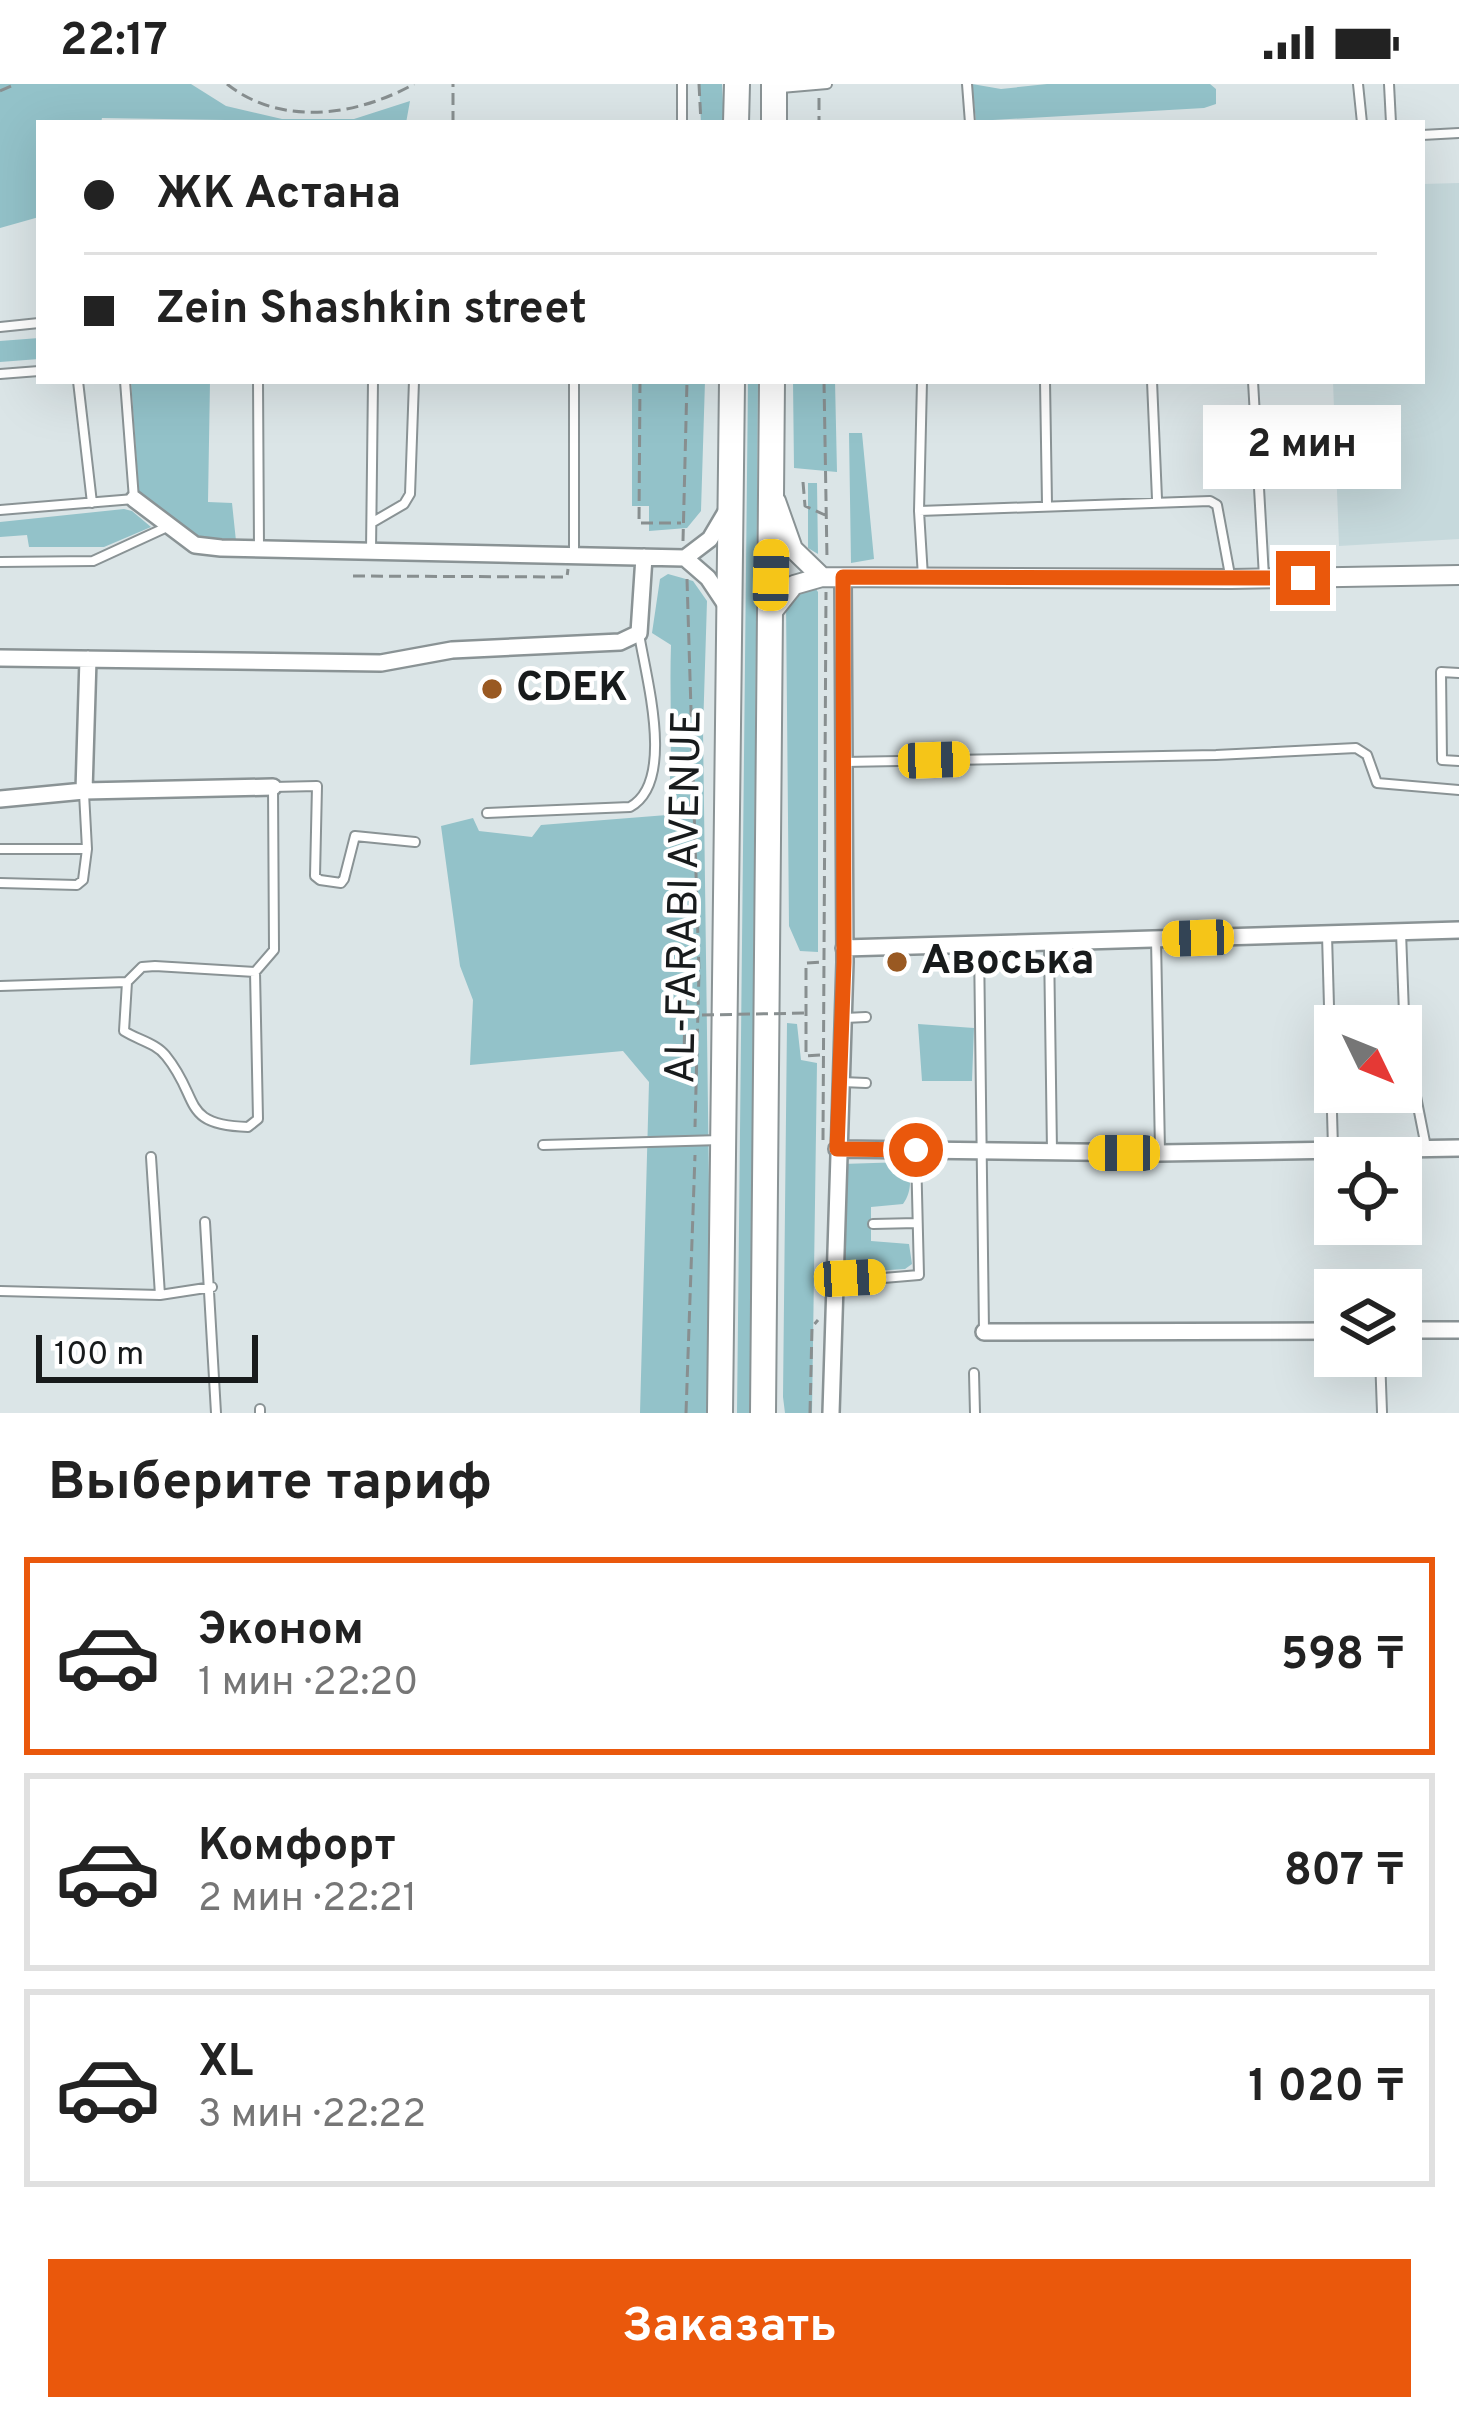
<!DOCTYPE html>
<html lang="ru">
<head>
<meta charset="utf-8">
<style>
	:root { --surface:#fff; --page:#f2f2f2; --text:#222; --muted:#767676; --line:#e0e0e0; --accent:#ea580c }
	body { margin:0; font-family:Overpass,sans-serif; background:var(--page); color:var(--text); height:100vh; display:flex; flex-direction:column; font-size:45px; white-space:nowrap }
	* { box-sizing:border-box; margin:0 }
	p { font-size:39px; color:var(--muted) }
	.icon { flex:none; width:66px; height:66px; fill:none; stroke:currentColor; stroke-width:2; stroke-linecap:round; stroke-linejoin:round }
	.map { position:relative; height:1329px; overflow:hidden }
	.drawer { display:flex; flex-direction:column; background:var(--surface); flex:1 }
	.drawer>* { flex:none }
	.top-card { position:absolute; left:36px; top:36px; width:1389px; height:264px; border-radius:0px; box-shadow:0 12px 48px #0002; display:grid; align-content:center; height:264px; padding:0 48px; background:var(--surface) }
	.needle { width:78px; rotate:133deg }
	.fabs { position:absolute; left:1314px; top:921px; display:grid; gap:24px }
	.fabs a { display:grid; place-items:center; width:108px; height:108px; border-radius:0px; background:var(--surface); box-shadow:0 12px 48px #0002; font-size:60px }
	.scale { position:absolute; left:36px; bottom:30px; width:222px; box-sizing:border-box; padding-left:12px; border:6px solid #181b1c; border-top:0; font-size:33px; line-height:42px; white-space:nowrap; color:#181b1c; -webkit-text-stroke:9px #fff; paint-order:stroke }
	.end { position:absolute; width:54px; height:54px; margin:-27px; border:15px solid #ea580c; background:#fff; box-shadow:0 0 0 6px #fff }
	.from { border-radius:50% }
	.bubble { position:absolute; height:84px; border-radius:0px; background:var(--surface); box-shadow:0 12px 48px #0002; font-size:39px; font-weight:700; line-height:84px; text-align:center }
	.car { position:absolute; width:36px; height:72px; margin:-36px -18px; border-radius:15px; box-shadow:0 0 9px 3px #0007; background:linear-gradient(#f5c518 24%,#345 0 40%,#f5c518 0 76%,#345 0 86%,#f5c518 0) }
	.top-card b { display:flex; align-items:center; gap:42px; height:114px; font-size:45px }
	.top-card b+b { border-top:3px solid var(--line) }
	.top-card i { width:30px; height:30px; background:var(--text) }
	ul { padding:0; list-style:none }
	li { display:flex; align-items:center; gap:36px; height:198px; margin:0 24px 18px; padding:0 24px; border:6px solid var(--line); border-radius:0px }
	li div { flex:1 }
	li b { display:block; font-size:45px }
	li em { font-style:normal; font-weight:700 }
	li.on { border-color:var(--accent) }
	li>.icon { width:108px; height:108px; stroke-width:1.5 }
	h2 { padding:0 48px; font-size:54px; line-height:144px }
	.button { display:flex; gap:24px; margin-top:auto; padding:24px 48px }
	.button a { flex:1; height:138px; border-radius:0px; background:var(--accent); color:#fff; font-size:48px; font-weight:700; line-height:138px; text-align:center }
	.status { display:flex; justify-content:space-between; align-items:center; height:84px; padding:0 60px; background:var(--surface); direction:ltr }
	.status svg { height:33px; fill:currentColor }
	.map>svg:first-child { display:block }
	.built { fill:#c6d9dc }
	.green { fill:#93c2c9 }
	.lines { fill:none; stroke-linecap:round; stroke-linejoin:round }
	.service-casing { stroke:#8a9395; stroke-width:12 }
	.minor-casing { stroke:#8a9395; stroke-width:20 }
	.tertiary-casing { stroke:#8a9395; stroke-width:22 }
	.primary-casing { stroke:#8a9395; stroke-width:28 }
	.path { stroke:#888f90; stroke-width:3; stroke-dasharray:12 6; stroke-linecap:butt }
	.service { stroke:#fff; stroke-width:8 }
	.minor { stroke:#fff; stroke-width:15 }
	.tertiary { stroke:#fff; stroke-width:18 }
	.primary { stroke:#fff; stroke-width:24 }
	.path-bridge { stroke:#888f90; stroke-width:3; stroke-dasharray:12 6; stroke-linecap:butt }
	.route { stroke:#ea580c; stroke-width:15 }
	.poi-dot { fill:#995922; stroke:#fff; stroke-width:4.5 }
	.labels { text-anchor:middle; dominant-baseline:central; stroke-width:9; stroke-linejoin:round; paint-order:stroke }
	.poi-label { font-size:42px; font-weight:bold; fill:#181b1c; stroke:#fff; text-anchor:start }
	.street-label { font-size:42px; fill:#181b1c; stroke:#fff }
</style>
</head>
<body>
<div class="status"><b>22:17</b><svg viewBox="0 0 49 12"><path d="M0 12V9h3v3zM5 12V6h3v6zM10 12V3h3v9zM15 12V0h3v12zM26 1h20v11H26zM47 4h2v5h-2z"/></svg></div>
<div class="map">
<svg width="1459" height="1329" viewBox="0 0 1459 1329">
	<rect width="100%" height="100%" fill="#dbe5e7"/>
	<path class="built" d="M1459 99V455L1339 462 1333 297H1422V100Z"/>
	<path class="green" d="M0 0H191L226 22 282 35H354L410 17 406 39 102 34 101 39H39V133L0 144Z
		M699 0H722L724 39H701Z
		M972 0 1001 5 1047 0H1210L1216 5V20L1204 24 976 37Z
		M39 254V275L0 278V257Z
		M131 297H210L208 418 232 419 236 457 196 454 139 411Z
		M632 297H705L701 427 687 444 649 447V422H632Z
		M748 297H758L750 1329H737Z
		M793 297H835L837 388 794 384Z
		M849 349H862L874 475 851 479Z
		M808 399H817L818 470 808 464Z
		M124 425 132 427 151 443 104 463H29L27 451 0 453V438Z
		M668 490 693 497 707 517 703 646 712 1329H640L649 998 623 967 470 981 473 916 460 882 441 742 473 734 479 747 532 753 541 741 667 731C674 674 669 618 671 561L652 549 660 495Z
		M813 501 818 508V868L800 867 789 842 786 518 802 504Z
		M787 939 797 940 801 976 817 979 812 1329H785L783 1313Z
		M918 940 974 944 972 997H922Z
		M905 1078C912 1091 912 1108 903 1120L871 1123V1157L909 1160 912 1180 905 1185 873 1187 872 1178 843 1180 842 1080Z"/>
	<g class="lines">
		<defs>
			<path id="service" d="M682 0V39
				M967 0 970 39
				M1358 0 1362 39
				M1389 0 1391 39
				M781 4 827 0
				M1422 51 1459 49
				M0 243 39 239
				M0 290 39 287
				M78 297 92 419
				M258 297 259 464
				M922 297 919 427 923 493
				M1045 297 1047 420
				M1152 297 1157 415
				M1253 297 1264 493
				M0 426 134 415 125 297
				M919 427 1210 417 1217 421 1230 491
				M373 438 404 420 410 410 414 297
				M371 467 373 297
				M574 469V297
				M0 478 93 477 167 443
				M1459 589 1441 588 1442 676 1459 677
				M845 678 1216 671 1356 664 1367 671 1377 699 1459 706
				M487 729 630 723C676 698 646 594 639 550
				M0 765H87L84 709
				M0 799 77 801 83 796 87 765
				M1401 848 1405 957 1426 1063
				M1327 851 1333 1064
				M1156 855 1160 1067
				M979 860 984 1247
				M1049 860 1052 1067
				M127 898 124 947C138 956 156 959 166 972 201 1015 180 1041 248 1043L258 1035 255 888 274 866 273 703 317 702 315 792 320 796 341 799 344 795 355 752 415 758
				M0 902 127 898 142 883 155 882 255 888
				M845 934 866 933
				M842 998 866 999
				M543 1061 721 1056
				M151 1073 160 1211
				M205 1138 216 1329
				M873 1140 917 1139
				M836 1198 919 1191 916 1068
				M0 1207 160 1211 212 1203
				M1380 1272 1382 1328
				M974 1289 975 1329
				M260 1325V1329"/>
			<path id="minor" d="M134 415 195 461 221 464 685 474
				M685 474 710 455 726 428
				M685 474 708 494 726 521
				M0 574 381 579 452 566 620 558 639 549 644 473
				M84 707 88 575
				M0 715 84 707 273 703
				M844 864 1459 846
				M837 1065 1160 1069 1459 1064
				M1401 1246H1459
				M984 1248 1335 1247
				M831 1329 845 878 843 493"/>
			<path id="tertiary" d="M776 417 793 465 822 493
				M771 530 794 501 822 493 1231 495 1459 491"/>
			<path id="primary" d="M736 39 737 0
				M774 39V0
				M720 1329 732 297
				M763 1329 772 297"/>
		</defs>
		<use href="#service" class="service-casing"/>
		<use href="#minor" class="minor-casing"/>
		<use href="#tertiary" class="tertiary-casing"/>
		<use href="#primary" class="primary-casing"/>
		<path class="path" d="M227 0C281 43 357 32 414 0
			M699 0 701 39
			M0 7 16 0
			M819 14V39
			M453 39V0
			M640 297 639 439H681
			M824 297 827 475
			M803 398 805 422 825 431
			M683 457 687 297
			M353 492 567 493 568 485
			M687 495 699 888 695 1043
			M695 888H686L684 971H696
			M820 971 806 972V879L822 878
			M823 1056 826 508
			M686 1329 695 1071
			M810 1329 812 1243 818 1236"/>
		<use href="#service" class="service"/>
		<use href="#minor" class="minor"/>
		<use href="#tertiary" class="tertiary"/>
		<use href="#primary" class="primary"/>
		<path class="path-bridge" d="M702 931 807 929"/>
	</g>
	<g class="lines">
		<path class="route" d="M916 1066 837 1065 844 878 843 493 1303 494"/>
	</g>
	<g class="poi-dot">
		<circle cx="492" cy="605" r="12"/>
		<circle cx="897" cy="878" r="12"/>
	</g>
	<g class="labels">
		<g class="poi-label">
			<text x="516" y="605">CDEK</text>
			<text x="921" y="878">Авоська</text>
		</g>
		<g class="street-label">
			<text transform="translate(686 813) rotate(-89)">AL-FARABI AVENUE</text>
		</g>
	</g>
</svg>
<div class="fabs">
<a><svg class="needle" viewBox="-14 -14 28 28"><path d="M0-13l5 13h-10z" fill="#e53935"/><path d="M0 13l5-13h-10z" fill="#767676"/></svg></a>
<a><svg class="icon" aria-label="locate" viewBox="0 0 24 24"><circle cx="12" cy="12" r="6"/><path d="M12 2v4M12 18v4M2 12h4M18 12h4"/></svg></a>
<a><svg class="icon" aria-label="layers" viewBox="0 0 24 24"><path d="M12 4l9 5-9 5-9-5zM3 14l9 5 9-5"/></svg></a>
</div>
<div class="scale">100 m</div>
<i class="end from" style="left:916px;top:1066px"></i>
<i class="end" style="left:1303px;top:494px"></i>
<div class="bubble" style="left:1203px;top:321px;width:198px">2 мин</div>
<i class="car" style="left:771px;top:491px;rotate:1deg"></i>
<i class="car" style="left:934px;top:676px;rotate:88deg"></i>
<i class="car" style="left:1198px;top:854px;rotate:268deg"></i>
<i class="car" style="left:1124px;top:1069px;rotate:270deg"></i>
<i class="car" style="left:850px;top:1194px;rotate:87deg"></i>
<div class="top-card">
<b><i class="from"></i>ЖК Астана</b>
<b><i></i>Zein Shashkin street</b>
</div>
</div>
<section class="drawer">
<h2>Выберите тариф</h2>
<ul>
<li class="on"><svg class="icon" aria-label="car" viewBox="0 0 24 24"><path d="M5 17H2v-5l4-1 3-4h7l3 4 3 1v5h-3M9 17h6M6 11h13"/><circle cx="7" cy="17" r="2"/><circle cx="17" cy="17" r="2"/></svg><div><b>Эконом</b><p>1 мин · 22:20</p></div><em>598 ₸</em></li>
<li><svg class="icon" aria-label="car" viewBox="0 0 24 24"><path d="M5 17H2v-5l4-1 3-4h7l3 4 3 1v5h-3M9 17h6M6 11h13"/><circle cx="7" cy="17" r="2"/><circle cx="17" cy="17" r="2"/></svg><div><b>Комфорт</b><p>2 мин · 22:21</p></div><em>807 ₸</em></li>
<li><svg class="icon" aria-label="car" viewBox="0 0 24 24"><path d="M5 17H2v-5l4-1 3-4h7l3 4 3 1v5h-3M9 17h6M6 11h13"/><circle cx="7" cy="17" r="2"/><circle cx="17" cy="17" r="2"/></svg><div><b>XL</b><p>3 мин · 22:22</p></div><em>1 020 ₸</em></li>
</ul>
<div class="button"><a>Заказать</a></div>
</section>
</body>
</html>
